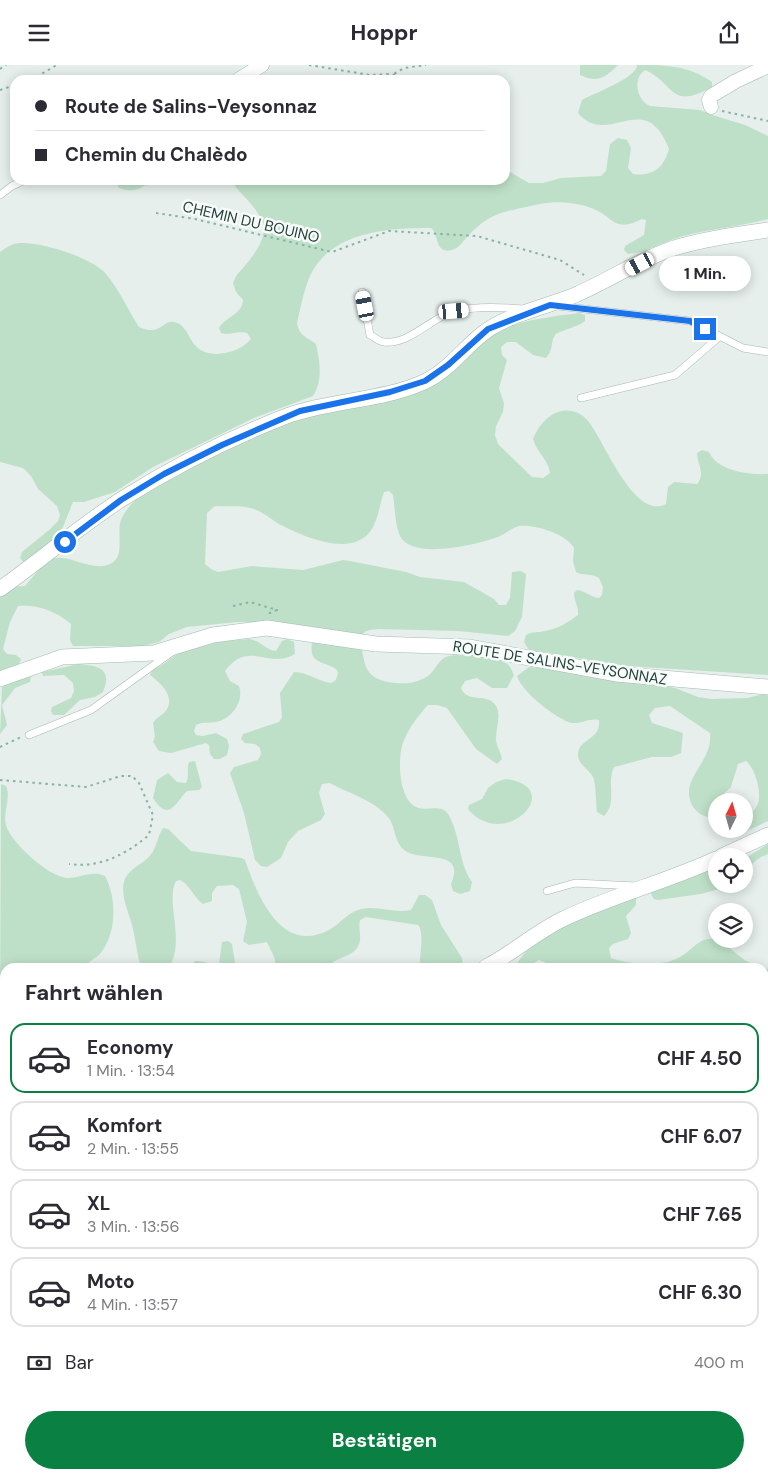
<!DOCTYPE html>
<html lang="de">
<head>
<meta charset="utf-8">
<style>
	:root { --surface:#fff; --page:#f2f2f3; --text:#2b2b33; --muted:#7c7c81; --line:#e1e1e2; --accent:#0b8043 }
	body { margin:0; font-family:"DM Sans",sans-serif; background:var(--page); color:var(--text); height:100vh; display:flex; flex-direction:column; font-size:19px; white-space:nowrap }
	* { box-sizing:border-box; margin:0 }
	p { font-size:16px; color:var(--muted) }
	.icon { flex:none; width:28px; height:28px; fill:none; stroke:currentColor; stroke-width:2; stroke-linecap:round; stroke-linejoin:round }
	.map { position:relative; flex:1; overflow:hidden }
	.side { position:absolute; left:0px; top:898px; width:769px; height:516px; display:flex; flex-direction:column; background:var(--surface); border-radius:15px 15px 0 0; box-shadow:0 2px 12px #0003 }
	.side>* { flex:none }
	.hud { position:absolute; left:10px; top:10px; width:500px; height:110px; border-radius:15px; box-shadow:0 2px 12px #0003; display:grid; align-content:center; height:110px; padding:0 25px; background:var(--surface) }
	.needle { width:32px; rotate:5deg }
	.tools { position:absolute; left:708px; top:728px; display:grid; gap:10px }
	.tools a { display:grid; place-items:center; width:45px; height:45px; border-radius:50%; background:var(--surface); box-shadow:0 2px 12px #0003; font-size:25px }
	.end { position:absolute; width:22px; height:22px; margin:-11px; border:6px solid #1a73e8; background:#fff; box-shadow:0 0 0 2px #fff }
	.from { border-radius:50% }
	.bubble { position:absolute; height:35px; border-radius:18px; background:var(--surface); box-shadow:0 2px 12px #0003; font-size:16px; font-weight:700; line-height:35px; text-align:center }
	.car { position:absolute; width:15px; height:30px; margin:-15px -8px; border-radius:6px; box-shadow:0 0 4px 1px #0007; background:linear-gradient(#fff 24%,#345 0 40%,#fff 0 76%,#345 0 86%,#fff 0) }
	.hud b { display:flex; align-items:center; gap:18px; height:48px; font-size:19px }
	.hud b+b { border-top:1px solid var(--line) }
	.hud i { width:12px; height:12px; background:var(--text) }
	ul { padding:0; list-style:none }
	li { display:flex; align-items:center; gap:15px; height:70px; margin:0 10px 8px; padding:0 15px; border:2px solid var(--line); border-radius:15px }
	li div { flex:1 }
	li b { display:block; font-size:19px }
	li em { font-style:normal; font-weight:700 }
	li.current { border-color:var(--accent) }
	li>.icon { width:45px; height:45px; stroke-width:1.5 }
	h2 { padding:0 25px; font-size:22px; line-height:60px }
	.pay { display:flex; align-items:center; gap:12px; height:55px; padding:0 25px; font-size:19px }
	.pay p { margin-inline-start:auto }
	.primary-button { display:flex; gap:10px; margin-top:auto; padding:10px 25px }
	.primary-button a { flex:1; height:58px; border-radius:30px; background:var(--accent); color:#fff; font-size:20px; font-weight:700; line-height:58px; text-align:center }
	header { display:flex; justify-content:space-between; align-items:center; height:65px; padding:0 25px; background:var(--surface); font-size:22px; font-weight:700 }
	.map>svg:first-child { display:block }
	.green { fill:#bfe0c8 }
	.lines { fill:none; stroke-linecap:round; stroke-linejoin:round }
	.stream { stroke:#8ec9d4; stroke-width:4 }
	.lane-casing { stroke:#a8b8b2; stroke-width:8 }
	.street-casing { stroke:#a8b8b2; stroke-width:15 }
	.secondary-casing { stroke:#a4bbb3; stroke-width:16 }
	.path { stroke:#86b3a5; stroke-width:2; stroke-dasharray:2.5 4; stroke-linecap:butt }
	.lane { stroke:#fff; stroke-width:7 }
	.street { stroke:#fff; stroke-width:14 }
	.secondary { stroke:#fff; stroke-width:15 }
	.route { stroke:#1a73e8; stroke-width:6 }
	.labels { text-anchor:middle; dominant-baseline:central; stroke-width:5; stroke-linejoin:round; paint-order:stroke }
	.street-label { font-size:15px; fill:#24423a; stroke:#f7fbf9 }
</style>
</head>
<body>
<header><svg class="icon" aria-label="menu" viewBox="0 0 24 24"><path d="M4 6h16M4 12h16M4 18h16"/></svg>Hoppr<svg class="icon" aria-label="share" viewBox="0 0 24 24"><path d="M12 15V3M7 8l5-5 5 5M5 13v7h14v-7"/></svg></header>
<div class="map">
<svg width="768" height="1413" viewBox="0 0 768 1413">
	<rect width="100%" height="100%" fill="#e6efeb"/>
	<path class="green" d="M580 0H618C606 12 598 19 580 10Z
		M637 0C666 0 688 0 712 17V22C669 46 675 18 645 5 632 14 637 35 650 41L700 45 709 49 745 60 768 71V154C739 162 709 164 680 172 662 177 646 188 628 189L624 185 625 181 644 170 646 155 642 154C634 158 625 162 616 158 611 156 606 150 600 147 583 138 560 135 540 139 500 148 489 146 461 179 457 184 450 187 444 185 435 181 438 168 431 163 390 163 334 166 312 207 304 222 301 242 297 258 299 271 307 272 316 279 320 297 323 315 313 331L254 353 153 402 115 427 84 437H73L63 462 52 478 28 496 23 497 20 493 22 487 49 465 58 456 60 450 57 441 38 424 31 411 23 403 0 397V187C7 182 13 178 21 178 42 177 93 193 106 209 119 224 128 245 139 262 161 272 162 254 175 257 187 260 189 276 198 283 212 295 241 287 251 274L247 268C237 265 230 271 221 268L219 263C226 251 242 250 243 235L236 227 233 218C237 207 244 203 251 193 278 159 256 146 234 120L232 115H505V104L529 118H543L561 113 601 111 606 106 610 79 618 73 627 75 631 83 628 103 633 109C653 112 664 102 669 84 645 21 608 84 578 48L582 35C594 28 637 13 637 0Z
		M115 115H154C141 123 134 129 119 123Z
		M579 248 585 250V256C578 262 558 266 555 270 550 278 554 284 546 293L533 290 516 277H507L501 282 502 290 507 295 499 323 504 338 503 347 496 361 495 370 498 379 532 412 543 413 550 408C548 394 537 388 533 374 538 362 545 352 558 347 569 343 581 347 588 356 604 375 634 456 666 439L668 422 674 417 697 419C706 409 697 399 697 388L702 385 709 387C717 406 749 410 768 409V610L626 601 529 585 524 577 526 570C533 566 538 568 545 566 557 564 569 557 578 550 579 542 574 536 574 528L577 525C586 526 590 532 599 533L602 530 603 522 599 513C591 508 583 511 576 507L573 496 574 483C567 469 534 459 519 461 512 463 505 469 498 472 478 479 413 496 400 471 395 460 395 442 393 430L389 426 384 427C380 438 378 454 372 464 354 493 307 473 283 461 272 456 262 445 250 443 239 440 226 442 215 441L207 448 205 499 211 504 218 507 252 501 303 505 343 495 350 496 406 507 420 512 464 517 494 534 499 540H506L510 533 512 507 521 506 526 509 522 552 515 566 508 571 458 566 379 564C370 565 363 564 361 574 364 600 364 615 395 618 409 619 416 618 428 611 435 606 438 595 446 592 459 587 494 591 506 598 510 600 512 606 514 610L507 623H492L477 613 465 616 461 623C467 639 488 627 496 641 502 652 495 664 496 676 497 682 501 688 502 694L497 699 476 684 447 643 437 640H428C418 651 410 661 404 675 397 691 398 733 416 742 425 747 441 738 448 749 461 770 458 798 472 817L470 826 460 829 453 826 451 819C467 782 419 798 404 785 393 775 396 760 387 751 373 735 348 728 330 718L322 719 319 728 325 749 321 755 298 766 288 777 281 793 267 802 261 801 255 795 244 748 230 708 234 702 258 695 261 689 260 683 255 679 245 678 241 674 243 669 279 657 282 652 280 628 294 607C307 607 318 616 331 618L336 615 338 608 336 604C322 595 309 600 312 577L266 557H237L187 562 169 569 159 577 142 581H73L70 575 71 559C56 546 37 539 18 541L10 557 3 584 7 589 16 590 21 594 19 599 0 606V516L7 522 25 521 47 495C51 494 57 492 62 493 76 494 95 506 110 499 126 492 116 468 121 455 126 444 134 435 143 429 184 401 252 369 299 355 340 343 384 337 423 321 435 317 447 312 456 304 468 294 476 280 488 271 507 257 555 251 579 248Z
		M249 574C262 576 265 585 276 586L282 576 287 574 294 577 295 589C269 605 249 574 225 606L230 616 239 621C244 635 234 651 220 656 212 659 204 656 196 660L194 666 196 670 203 671 216 668 227 674 229 681 227 690 220 694H214L210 689 209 680 206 678 171 688 159 686 153 677 155 672 153 658C156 652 164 650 167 644 175 630 159 617 150 610L153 604C165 601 171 591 183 586 203 577 227 576 249 574Z
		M79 599C98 601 113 603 103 627L95 632 80 635 64 650H53L51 646 52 642 71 633 74 626 73 618 64 610 43 611 42 607Z
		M529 602 570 605 583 611 604 614 660 620 675 623 698 632 711 634 747 633 768 628V756L734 772 729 768V764H744V751C747 750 752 748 754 745 765 734 756 704 746 696L738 699 731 722 716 736 712 748 708 752C692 749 684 730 692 715 699 699 712 688 710 668L670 641 655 643 649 650 652 658 683 668 681 688 671 692H652L614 702C606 718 618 737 604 751L597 747C596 738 596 718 593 712 589 704 578 700 578 690 578 673 601 676 599 655 589 653 582 659 572 658 557 655 521 626 517 611Z
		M27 611 31 612 30 617 15 623 2 640 7 660 0 669 2 622Z
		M195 696 202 722 199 725 187 726C175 738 169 758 153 733L157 715 168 708 177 717 186 718C190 710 186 704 189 697Z
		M506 714C568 722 504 788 468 744L469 740 482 734 488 723 496 717Z
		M1 719 6 721C12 734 1 749 7 763 14 780 49 812 68 813 81 813 91 805 105 811 117 834 117 868 100 889 95 894 89 895 86 902H5V958L0 955Z
		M163 763 168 764 191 786 242 793 245 795C258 832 281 890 329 865 340 859 346 849 358 845 376 839 393 849 411 845L419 830H425L432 835 441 860 462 893 463 902H420C419 891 425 867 418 860L366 852 360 855C358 863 362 871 359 879 354 893 338 890 328 902H270L275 898V894L267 877 249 880 243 876 247 857 239 824 233 820 217 821 212 828V836L203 839C194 833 189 819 180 815L176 816C165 836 186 877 169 902H141C137 890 136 877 133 864 130 848 115 823 129 808 136 800 146 797 152 788 157 780 158 770 163 763Z
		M768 779V789C751 796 752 800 744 813V794Z
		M716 802V819H737L701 829 658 835 654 834 651 829 653 824 695 807Z
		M636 831V840L626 851 631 868 628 874 613 879 609 883 611 893C631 900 665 903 683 890 693 884 700 872 713 874 725 876 733 887 742 893 748 898 756 900 763 902H556L539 895 532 899V902H515C534 865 599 844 636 831Z
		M228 876 232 879 235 898 232 902H191L195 896C205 895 210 901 219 899L222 877Z
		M764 903 768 904V1017L764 1016Z
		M0 1069 5 1072V1315H0Z
		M764 1126H768V1162L764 1161Z
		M768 1352V1413H712L714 1409H764V1354Z
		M36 1409H69L68 1413H38Z
		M155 1409H188L193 1413H161Z
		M341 1409H398L390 1413H342Z
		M601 1409H638L640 1413H600Z"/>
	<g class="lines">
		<path class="stream" d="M764 945H768
			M0 1076 5 1074"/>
		<defs>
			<path id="lane" d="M0 130 12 121 25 115
				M362 227 370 270C374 272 380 277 384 277 409 280 431 253 454 246 475 241 501 242 523 244
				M558 241 690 256 743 283 768 287
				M581 333 675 310 719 272
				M29 670 91 645 172 587
				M547 826 575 818 636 821"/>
			<path id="street" d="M238 15 262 0
				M711 42 709 35 711 31 736 16 768 1"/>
			<path id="secondary" d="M0 524C41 495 80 461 122 434 173 402 228 374 284 352 329 335 384 336 426 316 451 304 466 279 489 264 512 249 547 241 573 231 606 217 637 196 671 184 702 174 735 170 768 165
				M0 614 62 592 154 588 213 570 267 563 376 579 470 582 616 609 768 622
				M722 791 768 770
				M486 902C513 888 536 867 563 854 613 830 666 817 716 794
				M764 1034 768 1036
				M764 1174H768
				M545 1413 547 1409"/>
		</defs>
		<use href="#lane" class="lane-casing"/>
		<use href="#street" class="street-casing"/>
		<use href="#secondary" class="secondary-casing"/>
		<path class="path" d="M309 0 370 10 391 9 403 13 401 15
			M0 4 6 0
			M31 15 57 0
			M383 15 404 3 426 0
			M0 25 15 20
			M722 46 768 56
			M156 148 195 154 332 187 389 166 477 171 560 195 584 210
			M233 541 250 537 277 545 265 550
			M0 682 21 672
			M0 715 86 722 121 711H132L139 718 153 750 149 770C125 790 100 803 69 799
			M764 917 768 919
			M764 1060 768 1061
			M0 1070 5 1068"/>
		<use href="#lane" class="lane"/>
		<use href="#street" class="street"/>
		<use href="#secondary" class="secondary"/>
	</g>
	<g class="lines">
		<path class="route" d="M65 477 121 435 164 409 222 380 300 346 390 327 425 316 448 300 488 264 550 240 690 256 705 264"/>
	</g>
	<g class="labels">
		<g class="street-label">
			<text transform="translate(251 157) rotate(13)">CHEMIN DU BOUINO</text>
			<text transform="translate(560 598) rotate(9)">ROUTE DE SALINS-VEYSONNAZ</text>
		</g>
	</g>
</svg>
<div class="tools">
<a><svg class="needle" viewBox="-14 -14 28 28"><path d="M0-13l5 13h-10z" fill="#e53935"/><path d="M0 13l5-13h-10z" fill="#7c7c81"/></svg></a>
<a><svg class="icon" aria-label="locate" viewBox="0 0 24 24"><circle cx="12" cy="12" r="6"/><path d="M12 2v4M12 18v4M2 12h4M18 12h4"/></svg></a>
<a><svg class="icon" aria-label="layers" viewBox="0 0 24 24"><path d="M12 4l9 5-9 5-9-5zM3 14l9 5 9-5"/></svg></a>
</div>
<i class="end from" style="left:65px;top:477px"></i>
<i class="end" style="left:705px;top:264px"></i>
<div class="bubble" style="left:659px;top:191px;width:92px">1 Min.</div>
<i class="car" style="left:640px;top:199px;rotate:242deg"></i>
<i class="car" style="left:365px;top:241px;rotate:349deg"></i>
<i class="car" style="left:454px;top:246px;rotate:85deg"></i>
<div class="hud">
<b><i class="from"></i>Route de Salins-Veysonnaz</b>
<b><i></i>Chemin du Chalèdo</b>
</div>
<section class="side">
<h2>Fahrt wählen</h2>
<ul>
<li class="current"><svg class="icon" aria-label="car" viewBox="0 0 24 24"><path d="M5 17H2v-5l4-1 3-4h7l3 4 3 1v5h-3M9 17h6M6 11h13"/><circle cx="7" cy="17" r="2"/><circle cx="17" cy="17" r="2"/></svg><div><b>Economy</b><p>1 Min. · 13:54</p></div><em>CHF 4.50</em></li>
<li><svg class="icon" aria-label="car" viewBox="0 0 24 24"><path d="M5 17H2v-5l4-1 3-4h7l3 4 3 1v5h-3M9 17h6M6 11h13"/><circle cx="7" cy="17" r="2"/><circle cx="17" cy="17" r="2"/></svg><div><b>Komfort</b><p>2 Min. · 13:55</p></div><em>CHF 6.07</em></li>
<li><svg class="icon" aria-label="car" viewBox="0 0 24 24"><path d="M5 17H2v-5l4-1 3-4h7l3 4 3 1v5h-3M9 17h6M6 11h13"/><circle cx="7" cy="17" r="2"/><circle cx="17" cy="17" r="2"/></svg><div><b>XL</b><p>3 Min. · 13:56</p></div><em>CHF 7.65</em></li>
<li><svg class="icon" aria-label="car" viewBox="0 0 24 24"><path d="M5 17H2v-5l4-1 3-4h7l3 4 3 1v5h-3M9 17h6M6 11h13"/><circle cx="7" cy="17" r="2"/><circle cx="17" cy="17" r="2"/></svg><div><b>Moto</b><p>4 Min. · 13:57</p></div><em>CHF 6.30</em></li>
</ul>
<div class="pay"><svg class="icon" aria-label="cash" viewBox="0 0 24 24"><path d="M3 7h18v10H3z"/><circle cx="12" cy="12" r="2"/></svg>Bar<p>400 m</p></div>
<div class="primary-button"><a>Bestätigen</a></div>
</section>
</div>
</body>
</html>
